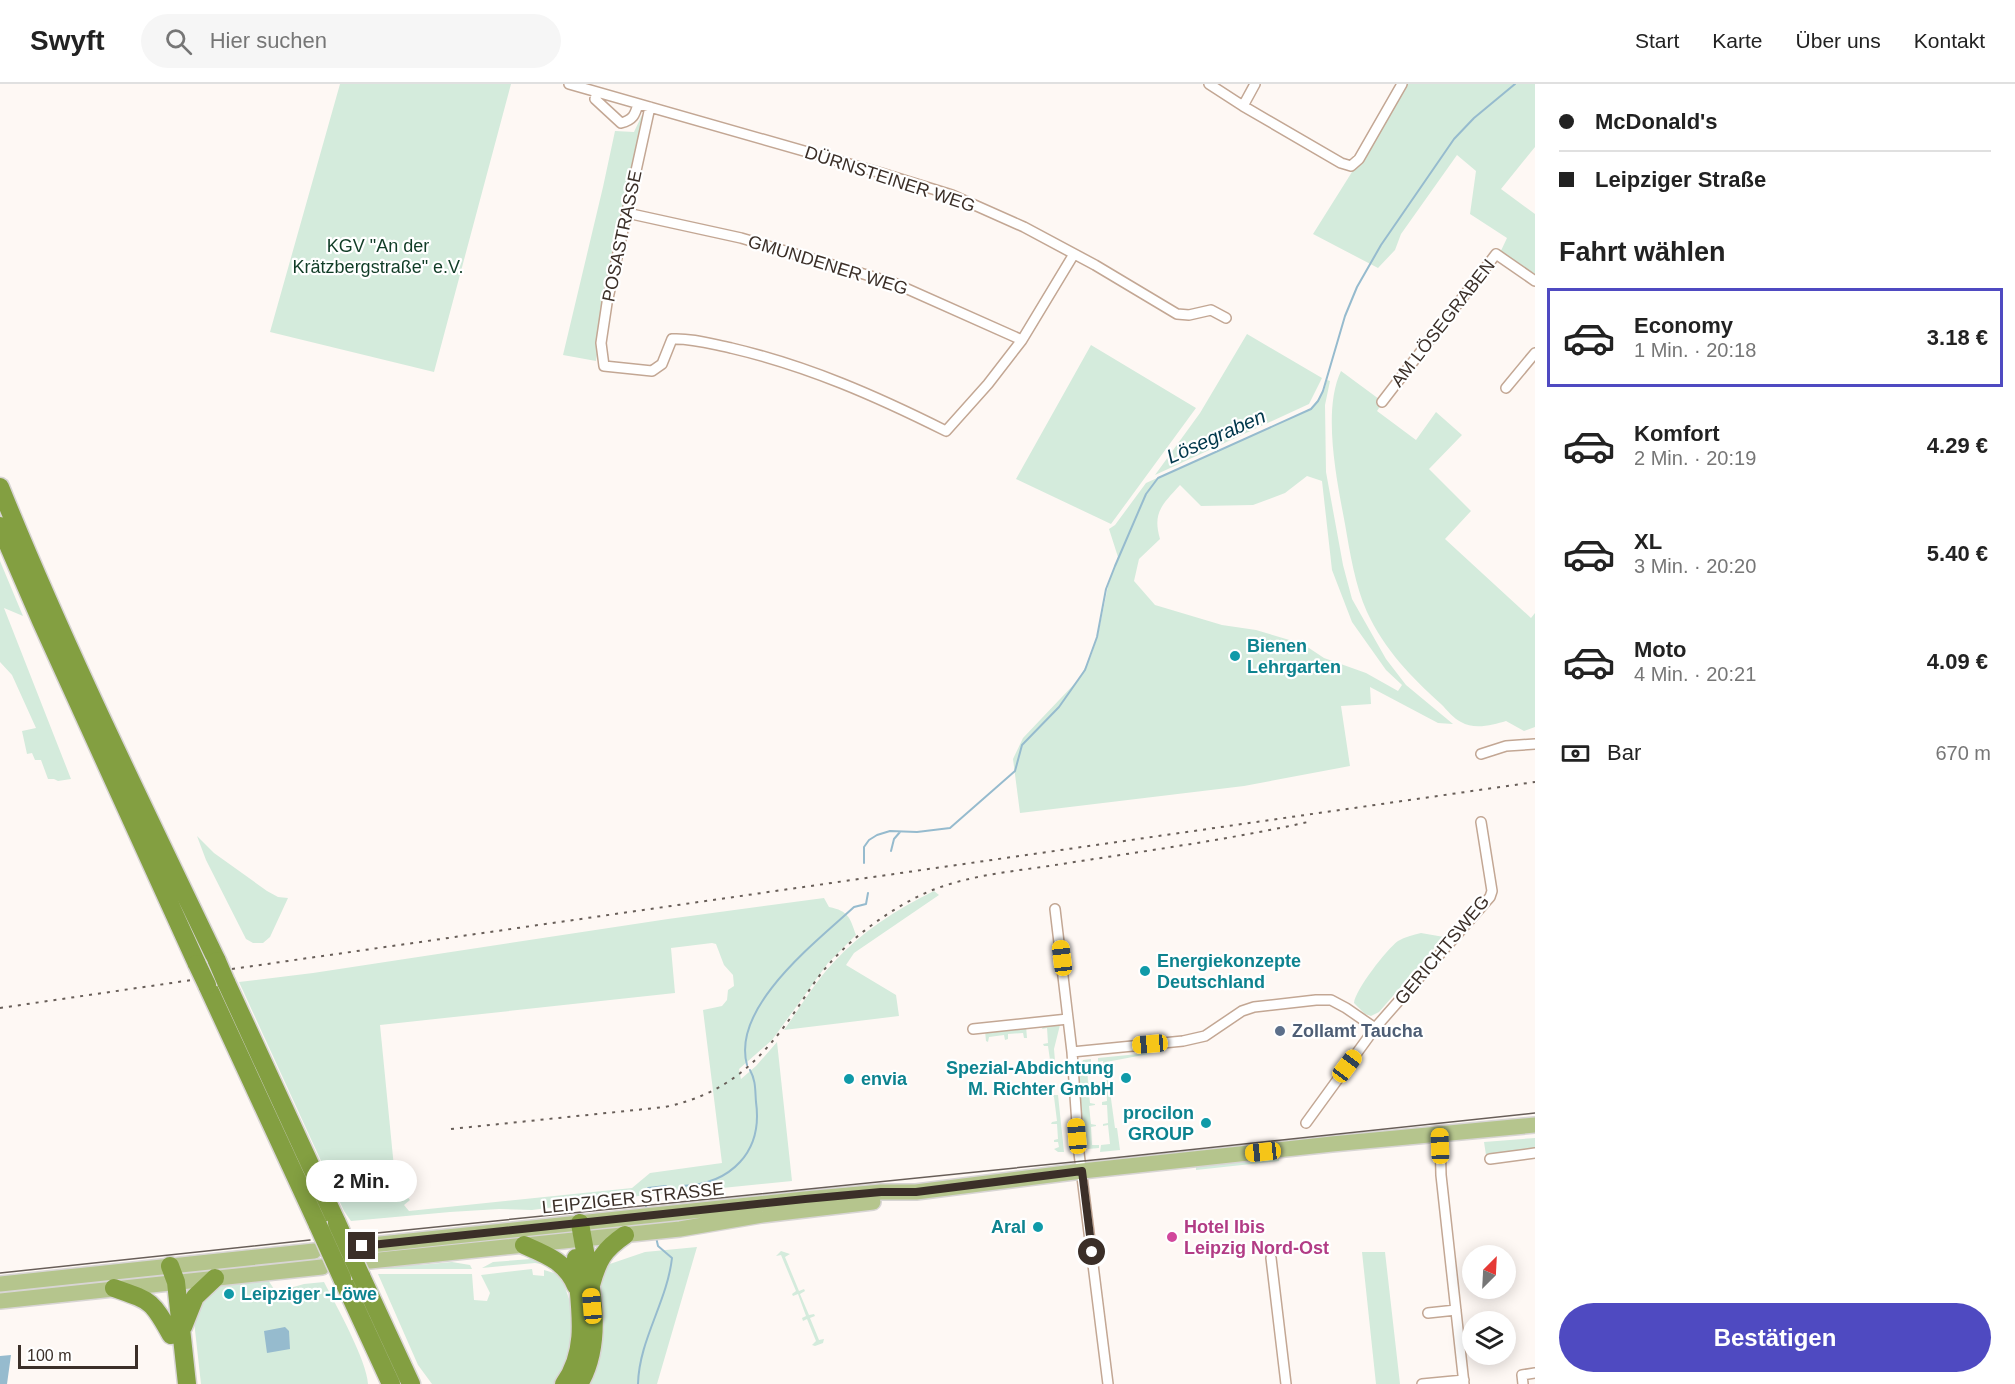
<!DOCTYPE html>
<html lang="de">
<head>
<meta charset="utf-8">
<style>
	:root { --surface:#fff; --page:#f6f6f6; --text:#222; --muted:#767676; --line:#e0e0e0; --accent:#4f4ac1 }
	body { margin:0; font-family:Arial,sans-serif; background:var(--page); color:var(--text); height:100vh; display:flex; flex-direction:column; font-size:22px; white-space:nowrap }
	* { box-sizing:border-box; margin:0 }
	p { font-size:20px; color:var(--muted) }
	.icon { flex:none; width:33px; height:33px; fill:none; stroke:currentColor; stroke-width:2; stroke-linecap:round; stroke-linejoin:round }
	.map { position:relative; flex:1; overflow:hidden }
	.drawer { display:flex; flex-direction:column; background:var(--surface); width:480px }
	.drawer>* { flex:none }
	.banner { display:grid; align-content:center; height:132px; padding:0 24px; background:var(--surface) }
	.needle { width:39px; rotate:24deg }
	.fabs { position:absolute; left:1462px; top:1161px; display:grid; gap:12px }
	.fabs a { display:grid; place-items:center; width:54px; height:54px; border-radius:50%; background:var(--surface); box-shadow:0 3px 15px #0003; font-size:30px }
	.scale { position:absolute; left:18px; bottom:15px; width:120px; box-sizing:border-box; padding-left:6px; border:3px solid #3b2f28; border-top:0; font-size:16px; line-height:21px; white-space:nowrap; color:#3b2f28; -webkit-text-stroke:4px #fff; paint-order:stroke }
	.end { position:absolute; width:27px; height:27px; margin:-14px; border:8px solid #3b2f28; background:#fff; box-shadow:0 0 0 3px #fff }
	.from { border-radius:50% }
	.bubble { position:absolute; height:42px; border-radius:21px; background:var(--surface); box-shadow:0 3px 15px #0003; font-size:20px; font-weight:700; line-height:42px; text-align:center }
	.car { position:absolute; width:18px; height:36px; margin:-18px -9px; border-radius:8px; box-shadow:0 0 4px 2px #0007; background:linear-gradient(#f5c518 24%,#345 0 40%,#f5c518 0 76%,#345 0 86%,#f5c518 0) }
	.banner b { display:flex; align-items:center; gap:21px; height:57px; font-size:22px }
	.banner b+b { border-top:2px solid var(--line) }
	.banner i { width:15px; height:15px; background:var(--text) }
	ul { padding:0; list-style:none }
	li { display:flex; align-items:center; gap:18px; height:99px; margin:0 12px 9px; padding:0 12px; border:3px solid transparent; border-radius:0px }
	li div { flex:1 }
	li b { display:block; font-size:22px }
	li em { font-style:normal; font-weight:700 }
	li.on { border-color:var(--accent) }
	li>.icon { width:54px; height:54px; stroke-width:1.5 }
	h2 { padding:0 24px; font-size:27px; line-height:72px }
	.pay { display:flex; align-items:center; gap:15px; height:66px; padding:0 24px; font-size:22px }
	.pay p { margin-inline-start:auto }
	.action { display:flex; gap:12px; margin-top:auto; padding:12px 24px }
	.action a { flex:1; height:69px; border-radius:36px; background:var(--accent); color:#fff; font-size:24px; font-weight:700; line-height:69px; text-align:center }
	header { display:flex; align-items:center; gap:36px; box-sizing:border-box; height:84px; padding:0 30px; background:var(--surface); border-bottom:2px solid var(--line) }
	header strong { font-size:28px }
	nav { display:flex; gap:33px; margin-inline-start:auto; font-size:21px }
	.search { width:420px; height:54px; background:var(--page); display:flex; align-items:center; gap:15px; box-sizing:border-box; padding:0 21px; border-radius:33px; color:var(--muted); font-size:22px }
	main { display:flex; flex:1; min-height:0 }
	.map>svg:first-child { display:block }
	.green { fill:#d4ebdc; fill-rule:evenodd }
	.water { fill:#96bbce }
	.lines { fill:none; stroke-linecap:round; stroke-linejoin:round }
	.stream { stroke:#96bbce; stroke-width:2 }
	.street-casing { stroke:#c3a794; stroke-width:12 }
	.primary-casing { stroke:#d8d5d4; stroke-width:18 }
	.highway-casing { stroke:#d8d5d4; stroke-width:21 }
	.street { stroke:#fff; stroke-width:9 }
	.primary { stroke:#b5c58d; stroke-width:15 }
	.highway { stroke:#839f41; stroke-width:18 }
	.tram { stroke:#685e58; stroke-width:1.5 }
	.rail { stroke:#685e58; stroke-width:2; stroke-dasharray:3 6; stroke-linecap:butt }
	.highway-bridge-casing { stroke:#d8d5d4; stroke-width:21; stroke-linecap:butt }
	.highway-bridge { stroke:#839f41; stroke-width:18 }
	.route { stroke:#3b2f28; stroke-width:8 }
	.culture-dot { fill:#0f9aa8; stroke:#fff; stroke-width:2 }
	.service-dot { fill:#5c6f8a; stroke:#fff; stroke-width:2 }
	.hotel-dot { fill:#d1479c; stroke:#fff; stroke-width:2 }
	.labels { text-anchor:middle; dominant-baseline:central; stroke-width:4.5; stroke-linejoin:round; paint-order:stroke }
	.street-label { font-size:18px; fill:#3b2f28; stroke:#fff }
	.park-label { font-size:18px; fill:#103c26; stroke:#fff }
	.culture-label { font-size:18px; font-weight:bold; fill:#0d838f; stroke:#fff; text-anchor:start }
	.service-label { font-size:18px; font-weight:bold; fill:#4e5e75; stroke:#fff; text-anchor:start }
	.hotel-label { font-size:18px; font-weight:bold; fill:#b23c85; stroke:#fff; text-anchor:start }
	.water-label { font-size:20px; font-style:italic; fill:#00374b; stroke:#fff }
</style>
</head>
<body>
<header>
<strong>Swyft</strong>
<div class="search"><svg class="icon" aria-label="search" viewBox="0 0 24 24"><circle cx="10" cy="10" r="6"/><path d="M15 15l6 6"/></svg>Hier suchen</div>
<nav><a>Start</a><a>Karte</a><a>Über uns</a><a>Kontakt</a></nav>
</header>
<main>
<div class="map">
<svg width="1535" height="1300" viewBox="0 0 1535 1300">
	<rect width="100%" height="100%" fill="#fef8f4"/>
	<path class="green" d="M340 0H511L434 288 270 248Z
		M1402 0H1535V63L1501 105 1535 130V199L1498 173 1507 154 1470 130 1476 87 1457 71 1401 150 1395 166 1378 184 1313 150 1357 80Z
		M642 31 647 32 613 172 596 277 563 271 603 103 615 47 634 48Z
		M1247 250 1322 294 1309 320 1155 391 1200 329Z
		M1091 261 1196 324 1111 440 1016 395Z
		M1341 287 1383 318 1377 327 1416 356 1436 328 1462 351 1429 385 1471 427 1445 455 1531 534 1535 529V643L1524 647 1506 637C1493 641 1474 646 1461 638 1454 635 1447 626 1441 620 1412 594 1384 565 1367 528 1355 501 1350 469 1345 440 1337 397 1322 327 1341 287Z
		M1327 296 1330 297 1325 321 1326 388 1343 481 1352 515 1386 575 1406 601 1453 640 1438 639 1370 603 1371 620 1341 622 1350 682 1244 702 1020 729 1013 675 1023 654 1079 595 1091 572 1098 551 1108 502 1118 473 1109 445 1115 441 1146 399 1311 325 1324 307ZM1307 392 1322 397 1332 486 1352 538 1386 586 1402 601 1398 607 1366 589 1324 574 1303 560 1256 546 1222 541 1155 521 1134 497 1139 475 1160 455C1152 428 1163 420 1180 401L1201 422 1253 421 1285 409Z
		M0 477 23 532 4 524 71 695 58 697 54 695H48L41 676H35L32 669 27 670 22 647 36 644 12 591 0 578Z
		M197 752 214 769 267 807 278 813 288 814 270 853 263 859H253L246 855 206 776Z
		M934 807 939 811 854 869 846 881 896 911 899 932 784 946C800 924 814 899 833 879 861 848 897 825 934 807Z
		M824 814 829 823C849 827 850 834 856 851L828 879 772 956 739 985 741 995 756 982 777 958 792 1097 673 1109 654 1110 532 1126 499 1125 450 1128 351 1137 344 1127 239 898 313 889 668 835ZM712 859 716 860 724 881 733 891 734 902 728 906 727 916 722 922 703 926 722 1079 650 1089 632 1104 409 1127 404 1121 410 1116 405 1110 399 1116 397 1114 380 941 675 909 671 864Z
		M1421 849 1444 853 1379 928 1371 932 1365 930 1354 919C1355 906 1387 865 1398 857 1405 853 1413 851 1421 849Z
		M1057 939 1060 941 1054 965 1055 977 1045 979V977L1050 976 1048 962H1044L1043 960 1048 959 1047 944 1042 945 1044 940Z
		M1026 942 1027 954H1024L1023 949 1008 950V955L1005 956 1004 951 989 953 988 958 986 957 985 947Z
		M1148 969 1149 970 1106 978 1115 1044H1117L1120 1066 1100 1068 1101 1061 1110 1060 1108 1041 1103 1042V1040L1108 1039 1107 1021H1102V1018L1107 1017 1106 999H1100V997L1105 996 1103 977 1098 978V974Z
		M1091 975V979H1087L1088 999 1093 998V1000L1088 1001 1090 1019 1095 1020V1021L1089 1022 1091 1040 1096 1041V1042L1091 1043 1092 1061H1099V1064L1088 1065C1083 1048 1076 990 1083 976Z
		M1050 1011H1058L1064 1068H1058L1054 1065 1059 1063 1058 1058H1054V1056L1058 1055 1057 1040H1051L1052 1038 1057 1037 1054 1013H1049Z
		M1535 1054V1065L1486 1071 1484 1058Z
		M1279 1074V1077L1196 1086V1083Z
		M697 1163 657 1300H584L601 1183 645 1168Z
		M781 1167 790 1170 785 1173 799 1207 804 1205 805 1207 800 1210 809 1231 814 1230 815 1232 810 1234 819 1256 824 1255 823 1259 815 1262 812 1261 816 1257 807 1235 803 1237 802 1234 806 1232 798 1210 793 1212 792 1210 796 1207 781 1171 776 1172Z
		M1362 1168H1385L1400 1300H1376Z
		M531 1175H538L551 1182 535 1179 482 1184 493 1178Z
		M452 1178 470 1181 472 1185H375L373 1181H419Z
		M532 1185 533 1191 544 1192V1186L561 1191 574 1230 572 1267 555 1300H432L418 1281 378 1190H472L474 1216 487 1217 490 1209 481 1191Z
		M268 1196 276 1208 304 1200 324 1198C336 1221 367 1277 368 1300H201L194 1237 198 1225 205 1217 201 1213C225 1197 240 1198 268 1196Z"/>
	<path class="water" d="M285 1243 289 1247 290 1265 267 1269 264 1247Z
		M11 1271 7 1300H0V1272Z"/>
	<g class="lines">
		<path class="stream" d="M891 767 894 755 900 748
			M864 779V763L869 756 877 751 890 747 917 748 950 744 1015 687 1022 661 1059 623 1085 586 1097 553 1106 505 1115 482 1146 410 1158 394 1311 325 1318 317 1323 307 1345 232 1357 203 1381 161 1454 55 1474 34 1515 0
			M747 981C731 923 816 858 854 823L866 820 868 809
			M682 1102C731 1100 763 1068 756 1018 755 1006 756 997 750 986
			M647 1126C645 1118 641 1111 648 1104L666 1102
			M638 1300C639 1256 667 1218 672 1174L658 1162 656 1153"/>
		<defs>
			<path id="street" d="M569 0 881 89 952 111 1024 143 1095 181 1177 230 1189 231 1211 226 1226 234
				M1209 0 1243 22 1255 0
				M597 8 595 15 621 39C633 36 635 31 638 20
				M1243 22 1341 79 1351 82 1359 75 1402 0
				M650 23 607 219 601 259 604 282 652 287 662 280 672 255C692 254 711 260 731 264 808 282 876 312 946 347L988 300 1022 256 1074 170
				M627 129 741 154 894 199 1022 256
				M1506 304 1535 269
				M1382 318 1496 170 1535 197
				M1481 670 1506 662 1535 660
				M1055 825 1072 968 1079 1069 1108 1300
				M973 945 1068 935
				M1072 968 1183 957 1205 952 1242 927 1254 923 1316 916H1331L1346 924 1375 944
				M1306 1039 1375 944 1490 813 1492 807 1481 738
				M1440 1050 1441 1091 1464 1300
				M1490 1075 1535 1069
				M1271 1174 1286 1300
				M1428 1229 1456 1226
				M1422 1300 1464 1296
				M1523 1300 1522 1291 1535 1289"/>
			<path id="primary" d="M362 1162 805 1115 881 1108H916L1082 1087 1332 1060 1535 1041
				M370 1177 680 1145 762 1131 873 1118
				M0 1200 314 1167
				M0 1217 322 1183"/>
			<path id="highway" d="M0 403C65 564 142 720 217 877
				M0 442 41 537 197 880
				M226 898 337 1139
				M207 901 318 1141
				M524 1161C547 1171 566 1178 576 1202
				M170 1182 176 1198 187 1300
				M361 1192 411 1300
				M342 1194 391 1300
				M591 1201C598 1176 603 1166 625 1151
				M114 1204C151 1217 152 1216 171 1251
				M183 1243 195 1213 215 1194
				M564 1300C591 1263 578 1217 576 1174
				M579 1300C607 1254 588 1189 580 1139"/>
		</defs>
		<use href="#street" class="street-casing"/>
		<use href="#primary" class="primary-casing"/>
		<use href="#highway" class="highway-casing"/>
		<use href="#street" class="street"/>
		<use href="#primary" class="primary"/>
		<use href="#highway" class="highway"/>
		<path class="tram" d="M357 1151 1103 1075 1535 1029
			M0 1189 310 1156"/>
		<path class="rail" d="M232 885 1535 698
			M0 924 192 896
			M451 1045 665 1023C727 1010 761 977 796 926 807 910 817 893 830 879 853 853 883 831 913 815 958 791 1012 788 1062 780 1144 767 1227 756 1308 738"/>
		<defs>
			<path id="highway-bridge" d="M217 877 226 898
				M197 880 207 901
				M337 1139 361 1192
				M318 1141 342 1194"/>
		</defs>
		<use href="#highway-bridge" class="highway-bridge-casing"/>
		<use href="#highway-bridge" class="highway-bridge"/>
	</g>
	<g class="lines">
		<path class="route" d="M362 1162 805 1115 881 1108H916L1082 1087 1092 1168"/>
	</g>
	<g class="culture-dot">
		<circle cx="1235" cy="572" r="6"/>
		<circle cx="1145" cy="887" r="6"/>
		<circle cx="1126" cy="994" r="6"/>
		<circle cx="849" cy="995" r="6"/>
		<circle cx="1206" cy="1039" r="6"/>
		<circle cx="1038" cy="1143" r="6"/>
		<circle cx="229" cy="1210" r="6"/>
	</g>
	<circle class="service-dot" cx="1280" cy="947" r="6"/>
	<circle class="hotel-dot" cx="1172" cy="1153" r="6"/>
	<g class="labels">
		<g class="street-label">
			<text transform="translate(890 95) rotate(18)">DÜRNSTEINER WEG</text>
			<text transform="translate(622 152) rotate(-78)">POSASTRASSE</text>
			<text transform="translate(828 181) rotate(17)">GMUNDENER WEG</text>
			<text transform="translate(1443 239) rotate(-52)">AM LÖSEGRABEN</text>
			<text transform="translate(1442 866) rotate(-50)">GERICHTSWEG</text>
			<text transform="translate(633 1114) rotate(-6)">LEIPZIGER STRASSE</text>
		</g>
		<g class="park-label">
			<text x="378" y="162">KGV "An der<tspan x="378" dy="21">Krätzbergstraße" e.V.</tspan></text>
		</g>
		<g class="culture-label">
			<text x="1247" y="562">Bienen<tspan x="1247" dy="21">Lehrgarten</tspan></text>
			<text x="1157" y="877">Energiekonzepte<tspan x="1157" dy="21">Deutschland</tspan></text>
			<text x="1114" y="984" text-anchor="end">Spezial-Abdichtung<tspan x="1114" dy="21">M. Richter GmbH</tspan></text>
			<text x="861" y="995">envia</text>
			<text x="1194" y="1029" text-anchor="end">procilon<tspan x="1194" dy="21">GROUP</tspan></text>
			<text x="1026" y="1143" text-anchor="end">Aral</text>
			<text x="241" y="1210">Leipziger -Löwe</text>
		</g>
		<g class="service-label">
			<text x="1292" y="947">Zollamt Taucha</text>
		</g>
		<g class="hotel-label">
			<text x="1184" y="1143">Hotel Ibis<tspan x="1184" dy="21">Leipzig Nord-Ost</tspan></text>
		</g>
		<g class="water-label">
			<text transform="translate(1216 352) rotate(-24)">Lösegraben</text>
		</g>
	</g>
</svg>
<div class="fabs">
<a><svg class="needle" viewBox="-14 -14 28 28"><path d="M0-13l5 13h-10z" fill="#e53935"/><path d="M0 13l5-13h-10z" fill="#767676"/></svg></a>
<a><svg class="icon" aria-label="layers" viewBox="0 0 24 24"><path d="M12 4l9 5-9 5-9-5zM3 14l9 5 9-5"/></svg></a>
</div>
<div class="scale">100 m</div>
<i class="end from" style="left:1092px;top:1168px"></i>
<i class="end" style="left:362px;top:1162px"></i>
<div class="bubble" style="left:306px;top:1076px;width:111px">2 Min.</div>
<i class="car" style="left:1062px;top:874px;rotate:353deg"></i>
<i class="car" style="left:1150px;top:960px;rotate:265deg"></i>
<i class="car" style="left:1347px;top:982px;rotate:37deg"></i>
<i class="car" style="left:1077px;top:1052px;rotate:355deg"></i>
<i class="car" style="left:1440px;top:1062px;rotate:358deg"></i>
<i class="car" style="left:1263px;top:1068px;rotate:264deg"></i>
<i class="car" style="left:592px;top:1222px;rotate:355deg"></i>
</div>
<section class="drawer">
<div class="banner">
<b><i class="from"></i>McDonald's</b>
<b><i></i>Leipziger Straße</b>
</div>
<h2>Fahrt wählen</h2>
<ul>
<li class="on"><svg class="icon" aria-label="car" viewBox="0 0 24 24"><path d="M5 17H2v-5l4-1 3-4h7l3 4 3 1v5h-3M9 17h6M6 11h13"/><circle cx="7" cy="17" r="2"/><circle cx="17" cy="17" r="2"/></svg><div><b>Economy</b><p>1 Min. · 20:18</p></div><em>3.18 €</em></li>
<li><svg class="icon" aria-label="car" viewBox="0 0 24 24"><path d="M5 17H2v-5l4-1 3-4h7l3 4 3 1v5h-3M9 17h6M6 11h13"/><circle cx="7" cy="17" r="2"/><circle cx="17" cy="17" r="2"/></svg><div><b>Komfort</b><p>2 Min. · 20:19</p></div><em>4.29 €</em></li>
<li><svg class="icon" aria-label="car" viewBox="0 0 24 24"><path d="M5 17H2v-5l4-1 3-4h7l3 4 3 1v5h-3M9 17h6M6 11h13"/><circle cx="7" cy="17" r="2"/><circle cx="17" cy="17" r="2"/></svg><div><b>XL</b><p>3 Min. · 20:20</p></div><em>5.40 €</em></li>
<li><svg class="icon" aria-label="car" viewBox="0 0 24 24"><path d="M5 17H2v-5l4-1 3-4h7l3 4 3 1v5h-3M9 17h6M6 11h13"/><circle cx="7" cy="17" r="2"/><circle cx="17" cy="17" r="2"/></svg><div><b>Moto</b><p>4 Min. · 20:21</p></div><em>4.09 €</em></li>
</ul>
<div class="pay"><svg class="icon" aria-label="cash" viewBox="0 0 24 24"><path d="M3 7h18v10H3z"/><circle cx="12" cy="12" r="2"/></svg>Bar<p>670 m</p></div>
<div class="action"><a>Bestätigen</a></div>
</section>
</main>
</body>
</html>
